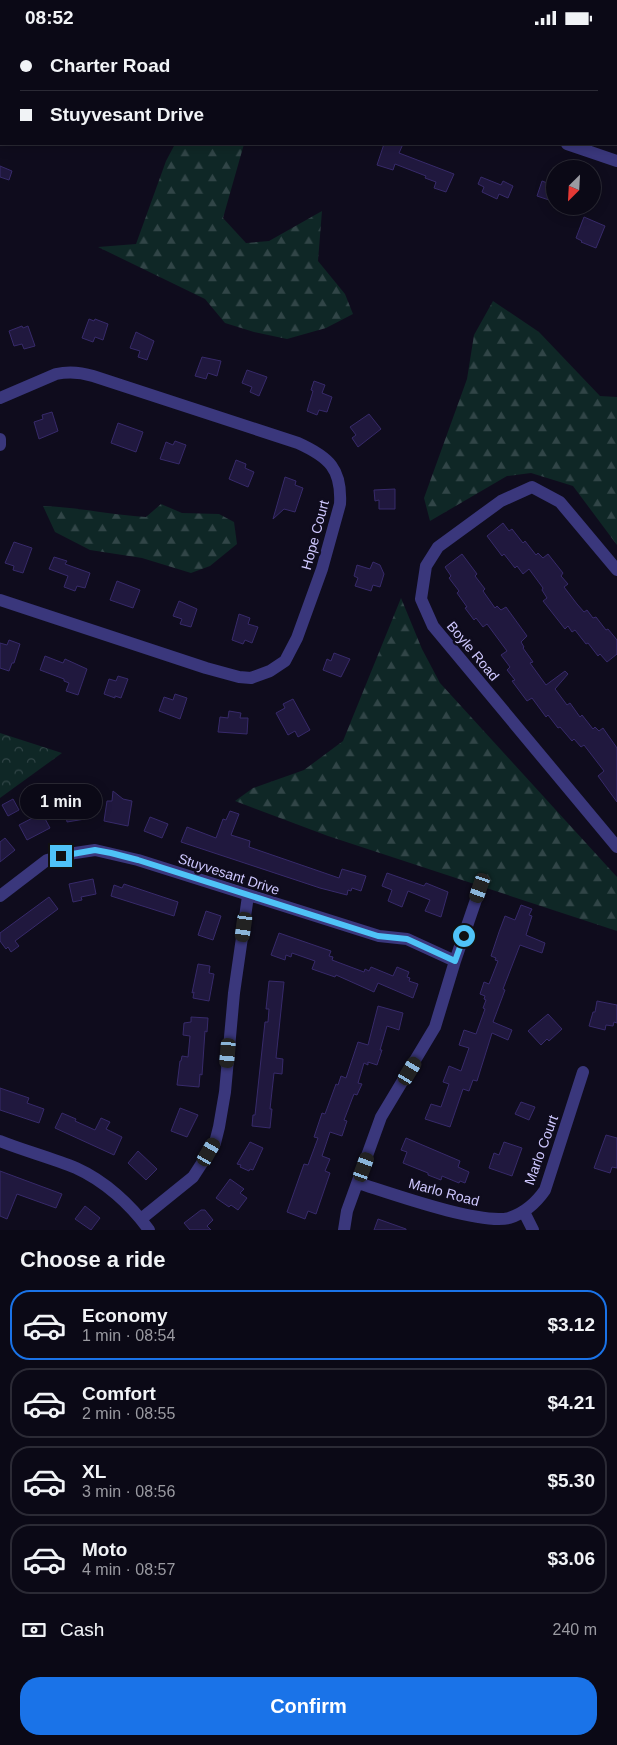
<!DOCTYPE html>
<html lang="en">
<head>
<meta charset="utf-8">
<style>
	:root { --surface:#0b0916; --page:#14121f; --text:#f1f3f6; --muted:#9a9aa1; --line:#2b2a35; --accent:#1a73e8 }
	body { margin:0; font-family:Arial,sans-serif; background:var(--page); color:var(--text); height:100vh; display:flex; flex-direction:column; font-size:19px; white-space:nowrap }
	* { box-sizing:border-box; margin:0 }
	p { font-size:16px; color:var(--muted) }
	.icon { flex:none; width:28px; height:28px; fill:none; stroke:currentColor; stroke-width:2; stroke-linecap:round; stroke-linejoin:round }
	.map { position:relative; height:1195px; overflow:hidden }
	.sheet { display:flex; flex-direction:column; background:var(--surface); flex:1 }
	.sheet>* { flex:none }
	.hud { position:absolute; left:0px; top:0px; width:618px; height:110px; box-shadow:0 2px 12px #0003,0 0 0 1px var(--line); display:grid; align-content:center; height:110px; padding:0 20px; background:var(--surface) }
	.needle { width:32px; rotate:204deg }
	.controls { position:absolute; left:546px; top:125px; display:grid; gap:10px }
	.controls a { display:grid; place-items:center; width:55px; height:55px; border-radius:50%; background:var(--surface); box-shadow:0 2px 12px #0003,0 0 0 1px var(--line); font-size:25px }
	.end { position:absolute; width:22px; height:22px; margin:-11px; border:6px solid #4fc3f7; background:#111; box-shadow:0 0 0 2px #111 }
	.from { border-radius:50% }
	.bubble { position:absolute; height:35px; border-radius:18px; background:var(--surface); box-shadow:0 2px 12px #0003,0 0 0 1px var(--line); font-size:16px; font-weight:700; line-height:35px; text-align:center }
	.car { position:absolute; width:15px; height:30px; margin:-15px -8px; border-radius:6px; box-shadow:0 0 4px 1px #0007; background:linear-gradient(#222 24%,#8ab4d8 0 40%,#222 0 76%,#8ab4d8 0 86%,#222 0) }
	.hud b { display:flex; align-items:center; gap:18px; height:48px; font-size:19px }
	.hud b+b { border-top:1px solid var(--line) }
	.hud i { width:12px; height:12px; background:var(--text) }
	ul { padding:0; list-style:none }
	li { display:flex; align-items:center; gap:15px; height:70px; margin:0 10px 8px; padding:0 10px; border:2px solid var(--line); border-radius:20px }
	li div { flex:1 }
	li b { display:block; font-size:19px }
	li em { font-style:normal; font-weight:700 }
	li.current { border-color:var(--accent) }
	li>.icon { width:45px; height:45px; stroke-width:1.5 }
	h2 { padding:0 20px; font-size:22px; line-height:60px }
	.pay { display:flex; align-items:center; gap:12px; height:55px; padding:0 20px; font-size:19px }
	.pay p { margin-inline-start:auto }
	.action { display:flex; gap:10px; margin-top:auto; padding:10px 20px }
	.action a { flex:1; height:58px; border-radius:20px; background:var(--accent); color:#fff; font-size:20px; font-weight:700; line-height:58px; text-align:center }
	.status { display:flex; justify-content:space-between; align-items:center; height:35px; padding:0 25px; background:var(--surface); direction:ltr }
	.status svg { height:14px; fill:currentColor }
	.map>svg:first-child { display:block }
	.forest { fill:url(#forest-firs) }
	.park { fill:url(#park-crowns) }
	.building { fill:#20183e; stroke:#372a6a }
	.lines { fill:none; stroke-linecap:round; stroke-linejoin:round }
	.minor { stroke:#3a377c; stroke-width:12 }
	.route { stroke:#4fc3f7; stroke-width:6 }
	.labels { text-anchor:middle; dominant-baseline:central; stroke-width:5; stroke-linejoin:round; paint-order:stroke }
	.street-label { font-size:14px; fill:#cfc8ff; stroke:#0f0c1d }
</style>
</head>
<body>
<div class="status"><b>08:52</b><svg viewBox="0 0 49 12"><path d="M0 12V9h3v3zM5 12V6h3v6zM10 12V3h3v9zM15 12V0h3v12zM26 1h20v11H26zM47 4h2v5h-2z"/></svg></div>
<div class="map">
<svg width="617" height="1195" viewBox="0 0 617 1195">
	<defs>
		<pattern id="forest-firs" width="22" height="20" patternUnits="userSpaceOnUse" patternTransform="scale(1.25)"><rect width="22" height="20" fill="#0f2726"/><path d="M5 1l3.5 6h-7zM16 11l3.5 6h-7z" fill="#314547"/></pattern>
		<pattern id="park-crowns" width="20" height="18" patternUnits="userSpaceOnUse" patternTransform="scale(1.25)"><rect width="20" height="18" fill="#0f2726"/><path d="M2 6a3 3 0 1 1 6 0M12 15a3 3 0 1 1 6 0" fill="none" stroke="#314547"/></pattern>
	</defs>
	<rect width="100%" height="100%" fill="#0f0c1d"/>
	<path class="forest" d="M175 109H244L223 183 246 208 269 206 322 176 318 226 345 259 353 279 326 293 287 304 254 297 225 288 205 264 98 212 136 209 166 126Z
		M493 266 539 297 600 361 617 362V510L573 451 531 438 507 441 430 486 424 463 467 344 474 300Z
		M161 469 182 478 219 479 234 487 237 509 210 531 191 538 142 523 90 515 55 497 43 471C77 472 111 480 146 482Z
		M401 563 422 614 440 648 617 842V896L328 801 235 766 253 753 304 735 343 706Z"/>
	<path class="park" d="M0 698 62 718 0 763Z"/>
	<path class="building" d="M384 109H403L399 118 454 139 446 157 434 153 436 147 425 143 426 141 395 129 393 135 377 130Z
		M0 131 12 136 9 145 0 142Z
		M481 142 501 150 503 146 513 151 508 163 499 159 497 164 482 157 484 152 478 149Z
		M542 146 555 151V167L537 161Z
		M584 182 605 191 596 213 581 207 582 206 576 203Z
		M89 284 94 286 95 284 108 289 103 305 95 302 93 307 82 303Z
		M22 291 23 293 28 291 35 311 24 314 22 309 14 311 9 296Z
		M136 297 154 306 147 325 138 322 140 316 130 313Z
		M202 322 221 326 217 341 208 338 206 344 195 341Z
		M247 335 267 342 259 361 250 357 252 352 242 348Z
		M314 346 325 350 322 358 332 362 327 377 319 375 317 380 307 376 313 356 311 355Z
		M52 377 58 396 39 404 34 387 43 384 42 380Z
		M369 379 381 394 358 412 352 403 356 400 350 392Z
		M118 388 143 397 136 417 111 408Z
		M175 406 186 410 179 429 160 424 166 407 173 410Z
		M236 425 246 429 245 433 254 437 248 452 229 444Z
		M285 442 296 446 295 450 303 453 295 477 284 474 273 484Z
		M395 454V474H379V465L375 466 374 455Z
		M503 488 509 496 512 494 523 508 525 506 536 520 538 518 543 523 548 519 563 538 561 541 568 549 564 552 577 569 584 577 587 575 593 583 596 582 606 595 608 594 617 605V619L607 627 600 619 598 621 588 608 586 609 575 595 572 597 568 591 565 594 543 566 547 563 542 555 543 553 529 534 523 539 517 531 515 533 504 519 502 521 487 501Z
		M14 507 32 513 23 538 13 535 14 531 5 528Z
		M462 519 477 539 475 541 485 554 483 556 495 573 497 571 501 575 506 572 527 601 521 607 524 612 523 613 533 627 530 628 546 650 565 636 568 639 555 654 567 670 570 668 580 682 582 680 593 694 595 692 599 696 603 693 617 713V767L598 741 604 736 584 710 581 712 574 704 572 706 560 692 558 693 548 680 546 682 532 663 527 666 512 646 515 645 507 635 510 632 501 620 507 616 487 589 483 592 476 583 474 585 465 573 467 572 457 558 459 556 449 543 451 541 445 532Z
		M54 522 67 526 65 529 90 538 85 553 77 551 75 556 64 552 68 541 49 534Z
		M373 527 380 530 384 539 380 552 373 550 371 556 355 551 358 543 354 541 357 530 370 534Z
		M117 546 140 555 133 573 110 565Z
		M179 566 197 574 191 592 180 589 182 584 173 581Z
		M239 579 250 583 248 589 258 592 252 608 245 605 243 609 232 605Z
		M9 605 20 609 14 628H12L9 636 0 633V608L7 610Z
		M334 618 350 624 341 642 323 635 327 624 331 626Z
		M45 621 63 628 65 624 87 634 78 660 66 656 69 648 64 646V644L40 635Z
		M118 641 128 644 121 663 115 661V663L104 659 109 644 116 646Z
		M175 659 187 663 180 684 159 676 164 662 173 665Z
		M293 664 310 695 298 702 295 696 288 700 276 678 285 673 283 669Z
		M229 676 241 678 240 683H248L247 699 218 697 220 682 228 683Z
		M113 756 123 764 132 766 128 791 104 786 107 766H112Z
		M13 764 19 775 8 781 2 770Z
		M82 764 85 784 67 787 64 768Z
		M230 776 239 779 231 800 250 806 249 812 339 843 342 834 366 841 361 856 352 853 351 856 348 855 347 860 320 853 181 807 187 792 216 803 223 784 226 785Z
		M42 778 50 793 27 805 19 790Z
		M150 782 168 789 162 803 144 796Z
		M5 803 15 815 0 827V807Z
		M387 838 424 851 426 848 448 857 441 882 425 876 430 865 408 856 402 872 388 866 392 855 382 851Z
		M93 844 96 859 81 862 82 865 73 867 69 849Z
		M124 849 178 867 174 881 111 861 114 850 122 853Z
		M49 862 58 874 15 906 19 911 11 917 8 912 6 914 0 906V898Z
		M521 870 532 874 529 880 532 881 526 900 545 908 542 918 520 910 503 954 505 955 493 987 512 995 508 1005 492 998 477 1046 473 1045 469 1056 463 1054 450 1092 425 1084 431 1069 441 1072 449 1049 443 1047 449 1031 461 1036 469 1013 459 1010 464 995 476 999 485 974 483 973 486 965 484 964 485 961 480 959 484 947 489 949 498 926 495 925 496 923 491 921 499 897 505 881 515 885Z
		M206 876 221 881 213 905 198 900Z
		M279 898 331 916 329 921 333 922 332 925 364 937 365 934 369 936 371 932 393 941 397 932 409 937 407 942 410 943 409 946 418 949 413 963 378 948 374 957 336 940 335 942 312 934 315 926 292 918 291 922 286 920 285 925 271 920Z
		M198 929 210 931 209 938 214 939 209 966 193 963 194 957 192 958Z
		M269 946 284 947 276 1023 283 1024 282 1039 274 1038 270 1074H272L270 1093 252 1091 253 1080H255L265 987H268L269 974H266Z
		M597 966 617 970V988L614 987 613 991 606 990 605 995 589 991 593 977H595Z
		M378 971 403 978 399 995 387 991 380 1015H382L377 1030 368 1027V1030L364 1028 358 1048 362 1049 357 1060 354 1059 344 1085 347 1086 342 1101 330 1097 322 1121 330 1124 325 1136 330 1138 316 1179 308 1176 305 1184 287 1177 304 1129 308 1130 318 1103 314 1102 322 1078 325 1079 336 1049 338 1050 341 1041 346 1043 358 1007 368 1010Z
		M548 979 562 994 549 1006 547 1004 541 1010 528 996Z
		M191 982 208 983 207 997 205 996 202 1040 200 1039 199 1052 177 1050 180 1026H181L182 1021 188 1022 190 1001 183 1000 184 988 191 987Z
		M0 1053 29 1063 27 1068 44 1074 39 1088 0 1075Z
		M521 1067 535 1072 529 1085 515 1079Z
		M180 1073 198 1080 187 1102 171 1096Z
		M62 1078 76 1084 75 1086 95 1095 101 1083 110 1087 106 1094 122 1102 114 1120 55 1093Z
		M606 1100 617 1103V1133L612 1132 610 1138 594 1133Z
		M406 1103 460 1126 458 1132 469 1137 465 1148 460 1146 459 1148 442 1141 441 1145 428 1140V1138L403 1128 407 1117 401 1115Z
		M250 1107 263 1113 253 1135 250 1134 249 1136 240 1132 241 1130 237 1129Z
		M504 1107 522 1113 512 1141 489 1133 494 1118 499 1120Z
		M138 1116 157 1134 146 1145 128 1128Z
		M0 1136 62 1159 56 1173 17 1159 7 1184 0 1181Z
		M230 1144 244 1154 240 1158 247 1163 238 1175 231 1170 229 1172 216 1163Z
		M85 1171 100 1183 91 1195 75 1184Z
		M201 1175H205L213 1185 207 1191 211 1195H190L184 1188Z
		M378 1184 406 1194V1195H374Z"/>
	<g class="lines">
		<path class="minor" d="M254 0 258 1
			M567 109 617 126
			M0 363 56 339C69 336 80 337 93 341L298 408C329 422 342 434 340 469L322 534 297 603 285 626 270 636 251 643 239 642 206 633 0 565
			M0 404V410
			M617 535 560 467 532 452 501 466 438 512 426 531 421 564 433 591 617 812
			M0 861 47 825 75 818 95 815 138 825 379 901 407 904 455 926
			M0 1106C25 1116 52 1123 76 1133 105 1146 131 1170 149 1195
			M358 1148C390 1158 479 1190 509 1183 525 1178 536 1168 545 1155L583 1037
			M524 1177 533 1195
			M141 1184 193 1142 215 1108 219 1092 225 1057 234 958 248 861
			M344 1195 347 1176 381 1082 435 992 455 926 480 853"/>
	</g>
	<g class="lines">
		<path class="route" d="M61 821 95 815 111 818 138 825 378 901 407 904 455 926 464 901"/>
	</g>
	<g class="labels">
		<g class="street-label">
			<text transform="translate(315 500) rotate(-75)">Hope Court</text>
			<text transform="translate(473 616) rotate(50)">Boyle Road</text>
			<text transform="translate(229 839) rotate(18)">Stuyvesant Drive</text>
			<text transform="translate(541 1115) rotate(-70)">Marlo Court</text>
			<text transform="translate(444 1157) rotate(15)">Marlo Road</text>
		</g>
	</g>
</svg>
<div class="controls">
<a><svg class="needle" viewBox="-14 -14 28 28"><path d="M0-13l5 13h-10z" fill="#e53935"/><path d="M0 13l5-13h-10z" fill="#9a9aa1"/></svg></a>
</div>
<i class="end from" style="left:464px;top:901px"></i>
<i class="end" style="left:61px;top:821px"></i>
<div class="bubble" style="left:20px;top:749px;width:82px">1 min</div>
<i class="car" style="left:480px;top:853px;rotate:199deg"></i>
<i class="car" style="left:244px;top:892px;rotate:188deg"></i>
<i class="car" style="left:228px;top:1018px;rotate:185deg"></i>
<i class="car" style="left:410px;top:1036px;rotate:31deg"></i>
<i class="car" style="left:209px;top:1117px;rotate:30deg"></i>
<i class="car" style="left:364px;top:1132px;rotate:20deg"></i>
<div class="hud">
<b><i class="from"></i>Charter Road</b>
<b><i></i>Stuyvesant Drive</b>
</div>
</div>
<section class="sheet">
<h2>Choose a ride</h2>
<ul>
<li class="current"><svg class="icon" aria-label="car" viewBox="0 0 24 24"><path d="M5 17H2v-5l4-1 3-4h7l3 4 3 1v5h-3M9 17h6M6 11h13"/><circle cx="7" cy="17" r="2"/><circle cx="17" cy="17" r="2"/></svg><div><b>Economy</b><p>1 min · 08:54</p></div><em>$3.12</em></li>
<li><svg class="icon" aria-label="car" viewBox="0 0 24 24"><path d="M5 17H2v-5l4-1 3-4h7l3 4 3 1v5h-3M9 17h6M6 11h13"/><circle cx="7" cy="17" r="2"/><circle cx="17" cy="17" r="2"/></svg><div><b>Comfort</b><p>2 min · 08:55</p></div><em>$4.21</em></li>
<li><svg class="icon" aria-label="car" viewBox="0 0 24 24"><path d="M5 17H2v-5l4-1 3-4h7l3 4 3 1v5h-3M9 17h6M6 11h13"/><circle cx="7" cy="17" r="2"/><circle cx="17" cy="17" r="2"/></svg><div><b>XL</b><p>3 min · 08:56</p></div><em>$5.30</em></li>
<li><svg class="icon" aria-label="car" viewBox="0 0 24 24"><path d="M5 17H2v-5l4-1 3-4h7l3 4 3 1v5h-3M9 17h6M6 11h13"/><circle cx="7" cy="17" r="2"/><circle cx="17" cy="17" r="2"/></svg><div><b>Moto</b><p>4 min · 08:57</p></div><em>$3.06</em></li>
</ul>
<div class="pay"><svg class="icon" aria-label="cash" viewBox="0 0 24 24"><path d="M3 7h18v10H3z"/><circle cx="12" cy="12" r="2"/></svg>Cash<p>240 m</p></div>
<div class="action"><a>Confirm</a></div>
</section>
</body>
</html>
